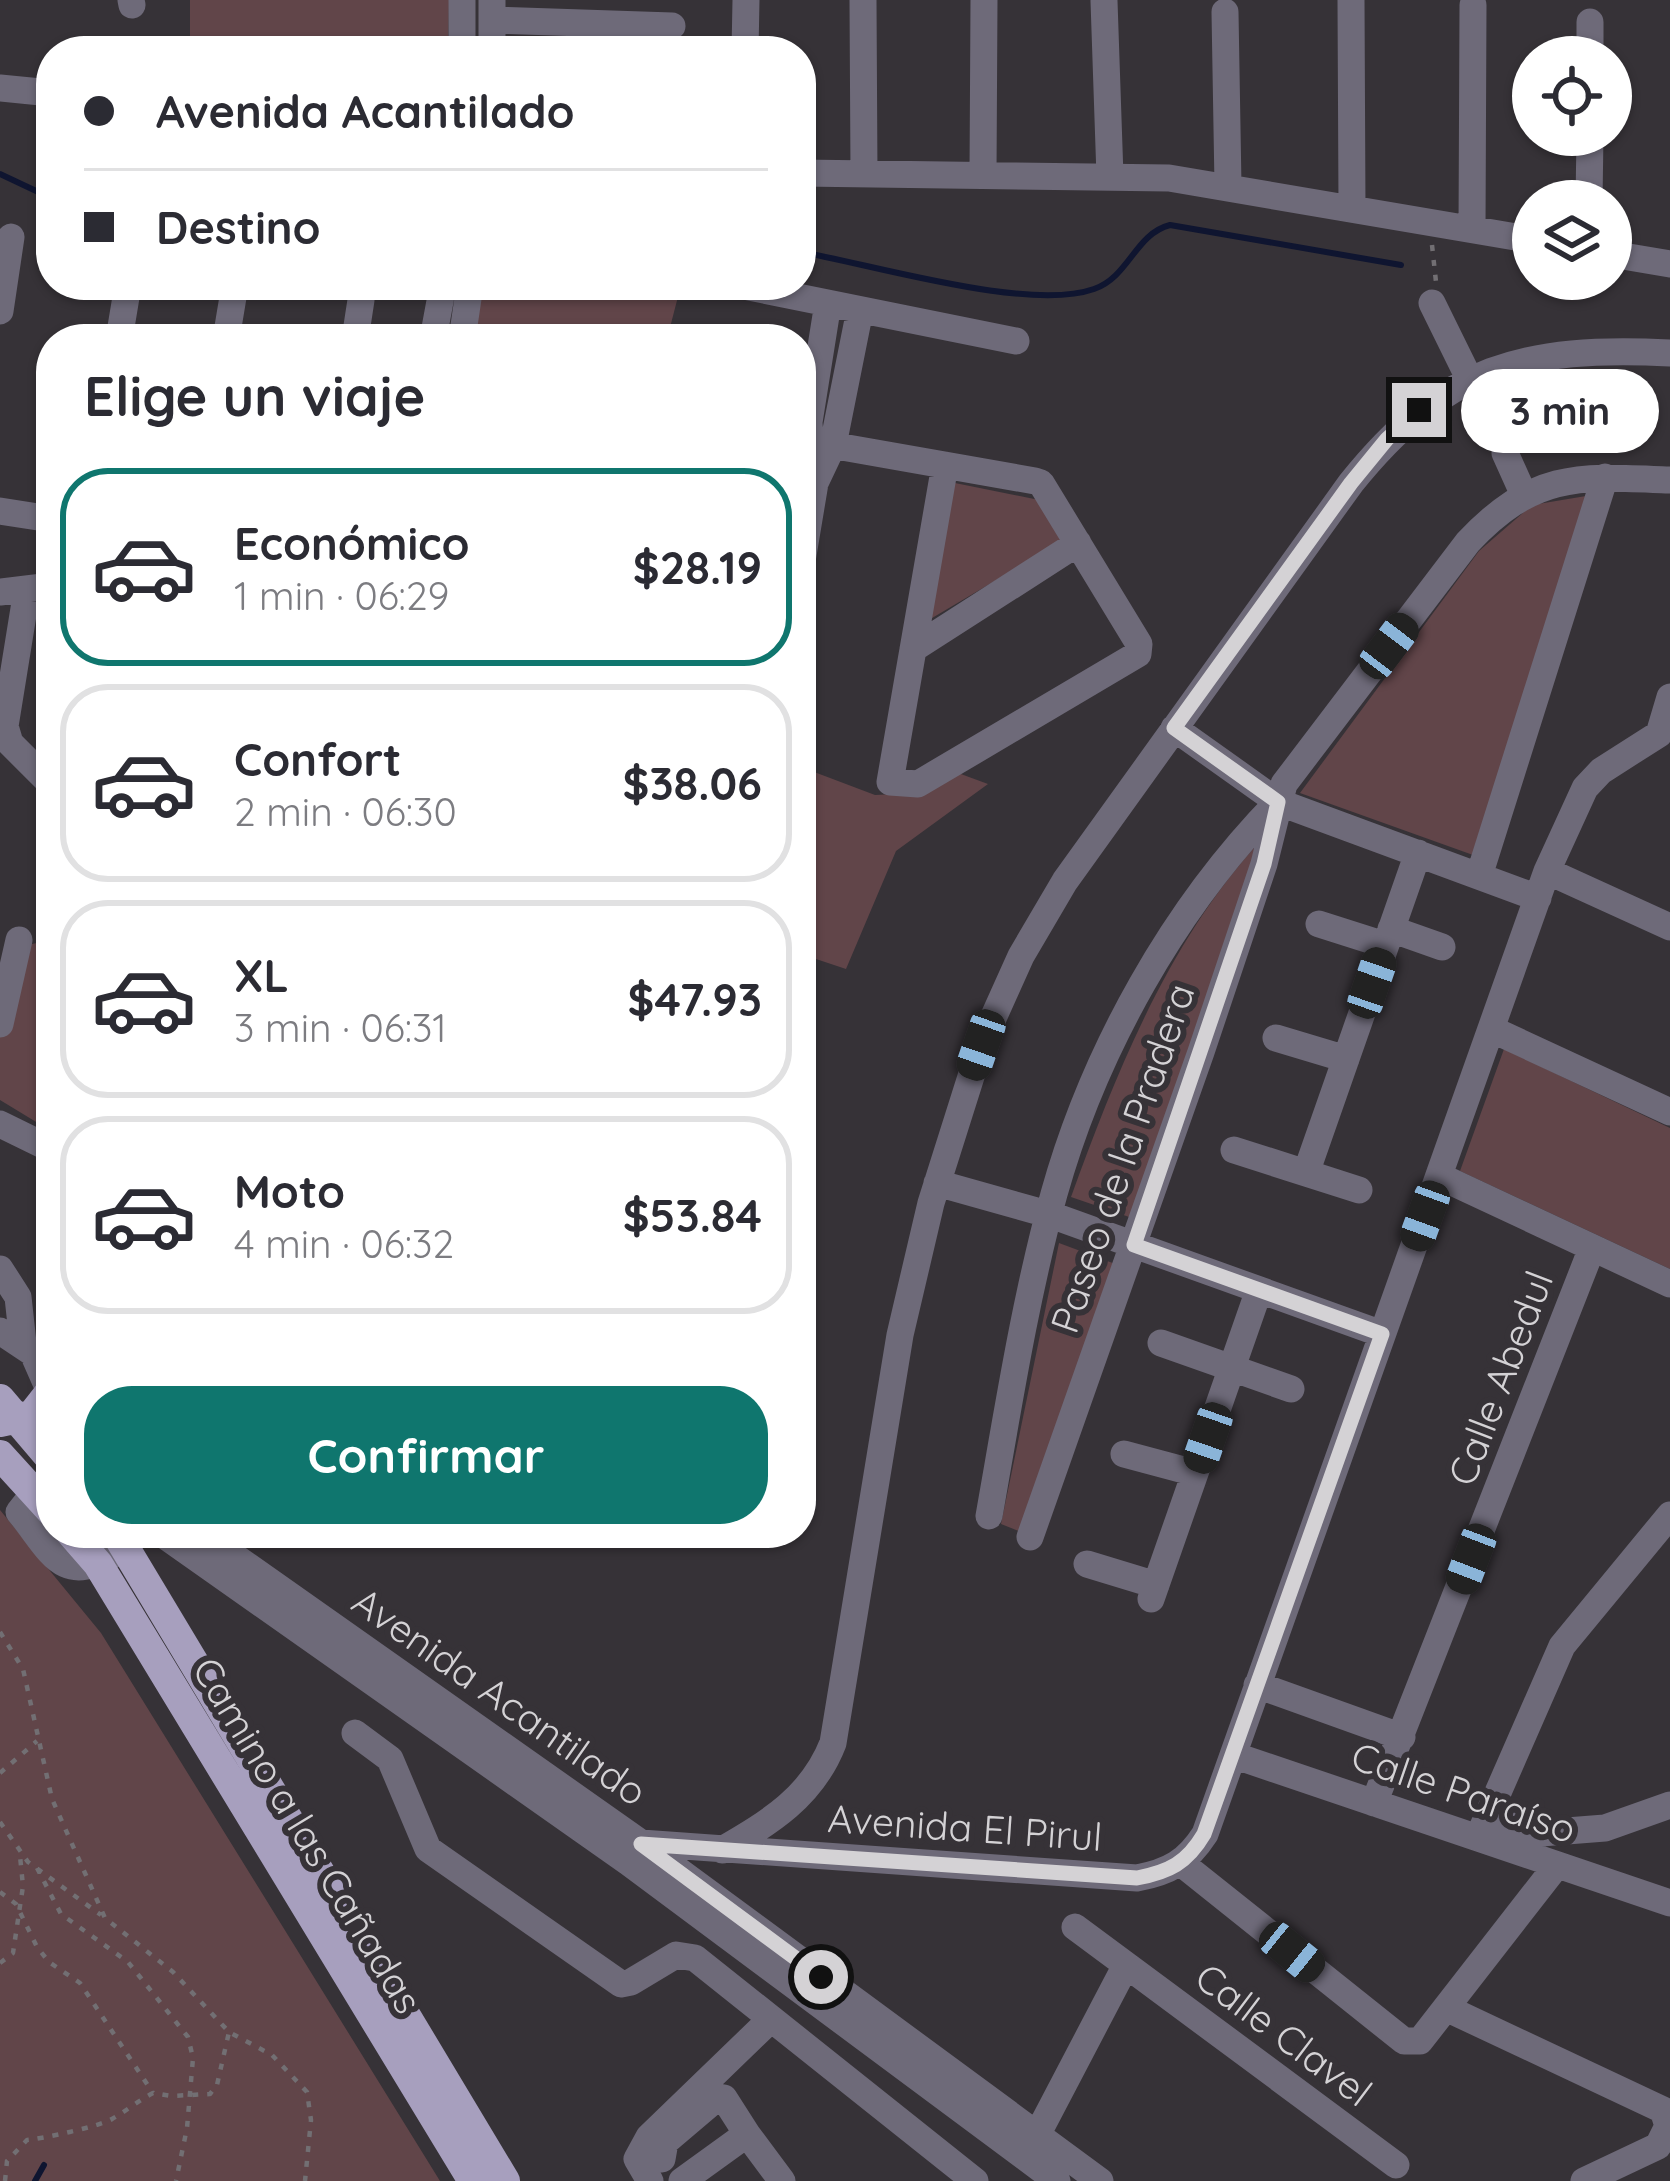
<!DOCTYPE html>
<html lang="es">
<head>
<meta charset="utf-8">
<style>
	:root { --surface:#fff; --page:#f7f7f7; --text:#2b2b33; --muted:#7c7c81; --line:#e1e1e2; --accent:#0f766e }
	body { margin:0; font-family:Quicksand,sans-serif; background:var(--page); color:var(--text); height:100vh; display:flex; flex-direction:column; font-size:45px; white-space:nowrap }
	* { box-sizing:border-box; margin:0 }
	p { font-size:39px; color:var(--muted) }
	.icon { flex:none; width:66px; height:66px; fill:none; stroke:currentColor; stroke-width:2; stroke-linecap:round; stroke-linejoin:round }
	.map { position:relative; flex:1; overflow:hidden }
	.panel { position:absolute; left:36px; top:324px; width:780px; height:1224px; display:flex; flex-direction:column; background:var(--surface); border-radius:48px; box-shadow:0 3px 9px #0004 }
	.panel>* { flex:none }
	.banner { position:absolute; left:36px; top:36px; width:780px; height:264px; border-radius:48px; box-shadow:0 3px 9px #0004; display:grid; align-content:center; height:264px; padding:0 48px; background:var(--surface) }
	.fabs { position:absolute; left:1512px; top:36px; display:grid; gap:24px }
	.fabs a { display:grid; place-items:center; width:120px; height:120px; border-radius:50%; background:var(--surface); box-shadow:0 3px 9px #0004; font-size:60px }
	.end { position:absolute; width:54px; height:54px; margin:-27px; border:15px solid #d4d2d5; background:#111; box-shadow:0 0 0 6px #111 }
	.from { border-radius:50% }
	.bubble { position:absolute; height:84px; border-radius:42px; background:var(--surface); box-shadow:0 3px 9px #0004; font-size:39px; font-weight:800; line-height:84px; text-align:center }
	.car { position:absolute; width:36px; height:72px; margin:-36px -18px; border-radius:15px; box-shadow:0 0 9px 3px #0007; background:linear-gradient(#222 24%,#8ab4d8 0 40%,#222 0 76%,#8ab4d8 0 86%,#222 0) }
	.banner b { display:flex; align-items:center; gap:42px; height:114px; font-size:45px }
	.banner b+b { border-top:3px solid var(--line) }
	.banner i { width:30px; height:30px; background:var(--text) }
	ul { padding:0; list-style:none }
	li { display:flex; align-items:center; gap:36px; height:198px; margin:0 24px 18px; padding:0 24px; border:6px solid var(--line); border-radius:48px }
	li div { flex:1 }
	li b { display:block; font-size:45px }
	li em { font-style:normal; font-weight:800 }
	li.selected { border-color:var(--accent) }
	li>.icon { width:108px; height:108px; stroke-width:1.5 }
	h2 { padding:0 48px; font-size:54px; line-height:144px }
	.primary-button { display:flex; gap:24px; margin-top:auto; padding:24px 48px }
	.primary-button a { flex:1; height:138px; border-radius:48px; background:var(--accent); color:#fff; font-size:48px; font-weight:800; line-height:138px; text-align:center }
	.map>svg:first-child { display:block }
	.green { fill:#614549 }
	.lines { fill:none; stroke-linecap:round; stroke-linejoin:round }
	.stream { stroke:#0f1530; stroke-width:6 }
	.path { stroke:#726f73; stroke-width:4.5; stroke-dasharray:6 9; stroke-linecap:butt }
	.minor { stroke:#6e6a79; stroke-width:27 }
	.major { stroke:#a79fbe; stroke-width:30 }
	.route { stroke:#d4d2d5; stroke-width:15 }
	.labels { text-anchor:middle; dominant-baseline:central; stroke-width:12; stroke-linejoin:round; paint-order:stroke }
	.street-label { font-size:39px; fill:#d4d2d5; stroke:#363237 }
</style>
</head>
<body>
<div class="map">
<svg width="1670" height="2181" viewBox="0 0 1670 2181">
	<rect width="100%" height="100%" fill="#363237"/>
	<path class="green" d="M190 0H449L448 51H190Z
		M482 285H681L667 339H474Z
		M950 482 1049 502 1064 540 927 621Z
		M1592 495 1473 855 1300 793 1479 551 1532 505Z
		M801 767 875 795 918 793 950 770 988 784 896 851 846 969 801 954 809 868 801 841Z
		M1263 838 1135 1219 1071 1197C1117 1070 1170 938 1263 838Z
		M51 940V1131L0 1100V1030L13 948Z
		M1504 1049 1670 1128V1269L1460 1171Z
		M1059 1243 1118 1265 1031 1536 1001 1524Z
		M0 1510 101 1633 440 2181H0Z"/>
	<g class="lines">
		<path class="stream" d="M0 174 51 198
			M801 252C874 265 1029 312 1094 289 1129 277 1135 234 1170 225L1401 265
			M35 2181 44 2165"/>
		<path class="path" d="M1432 245 1436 282
			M0 1632 23 1669 52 1799 105 1918 173 1972 229 2032 272 2055 307 2092 311 2120 305 2181
			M0 1773 37 1741
			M0 1822 28 1862 101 1915
			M37 1868 61 1914 128 1962 188 2037 193 2058 187 2128 176 2181
			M0 1892 16 1904 37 1947 49 1962 80 1983 153 2093
			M0 1963 13 1953 23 1886 20 1856
			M5 2181 7 2161 27 2140C41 2139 101 2126 112 2119 126 2111 138 2101 153 2093L171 2096 210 2094 217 2085 229 2032"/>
		<path class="minor" d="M131 0 132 5
			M863 0 864 174
			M1351 0 1352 208
			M1104 1 1110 177
			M1225 12 1228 186
			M492 20 672 26
			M462 51V0
			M492 51V0
			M745 51 746 0
			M1590 57V22
			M0 88 51 93
			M801 173 1169 178 1533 240
			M983 175 984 0
			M1589 201 1590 135
			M1472 229 1473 5
			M1611 254 1670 264
			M739 285 1016 341
			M1432 303 1495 431
			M0 311 11 237
			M119 339 128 285
			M226 339 235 285
			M355 339 361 300
			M433 339 443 285
			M462 339 470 285
			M808 441 1035 481 1041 483 1139 644 1138 654 918 784 890 782 945 465
			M1505 453 1523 493
			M811 459 809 422 828 303
			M0 511 51 519
			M801 567 815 483 833 445 860 310
			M27 590 5 726 10 743 51 784
			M0 592 51 586
			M913 649 1078 543
			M1174 728 1278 802 1538 898
			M1547 871 1670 927
			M1479 876 1605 477
			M1319 924 1385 945
			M1391 929 1442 947
			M0 1024 19 940
			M1491 1029 1670 1112
			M1276 1038 1346 1059
			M0 1124 51 1149
			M1234 1150 1359 1190
			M1306 1173 1418 853
			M1439 1176 1670 1284
			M937 1183 1051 1215 1382 1334
			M0 1269 18 1297 23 1343
			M0 1331 33 1353 51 1394
			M1161 1343 1291 1389
			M1124 1454 1195 1473
			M34 1493 19 1512C50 1549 61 1587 112 1555
			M989 1516C1008 1409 1025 1299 1054 1194 1094 1051 1174 908 1278 802
			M161 1533 628 1862 1057 2181
			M201 1533 641 1843 1100 2181
			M1030 1537 1201 1052 1264 864 1284 784 1468 542C1534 472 1578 476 1669 480
			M1087 1564 1156 1585
			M1151 1599 1259 1290
			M1257 1685 1402 1737
			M355 1733 390 1759 428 1849 621 1984 631 1982 676 1955 695 1958 975 2181
			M1233 1755 1670 1903
			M1374 1803 1592 1248
			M1487 1820 1541 1833 1605 1828 1670 1805
			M1478 1838 1562 1646 1670 1515
			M641 1843 1137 1878C1169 1872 1187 1862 1205 1834L1547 871 1585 788 1601 771 1659 734 1670 697
			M722 1850C770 1822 812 1797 833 1743L900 1335 931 1203 981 1045 1021 956 1065 881 1351 483C1445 366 1524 346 1670 353
			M1181 1863 1404 2041H1420L1557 1865
			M1075 1927 1396 2165
			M1446 2008 1663 2110 1668 2126 1658 2146 1584 2181
			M1036 2137 1126 1965
			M662 2159 665 2142 718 2097 724 2098 747 2134
			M650 2181 637 2159 649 2137 770 2020
			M682 2181 747 2134 782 2181"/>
		<path class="major" d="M0 1399 51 1459
			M0 1422 32 1415 50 1392
			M0 1455 51 1511
			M71 1533 98 1564 473 2181
			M116 1533 505 2181"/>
	</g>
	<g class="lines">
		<path class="route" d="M821 1977 641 1844 1137 1878C1169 1872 1187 1863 1204 1834L1382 1334 1134 1245 1264 864 1278 802 1174 728 1351 483 1387 439 1419 410"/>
	</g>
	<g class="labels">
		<g class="street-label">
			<text transform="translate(1122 1158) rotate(-71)">Paseo de la Pradera</text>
			<text transform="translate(1500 1378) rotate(-69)">Calle Abedul</text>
			<text transform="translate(500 1696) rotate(35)">Avenida Acantilado</text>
			<text transform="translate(1464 1792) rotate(19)">Calle Paraíso</text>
			<text transform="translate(965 1827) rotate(4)">Avenida El Pirul</text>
			<text transform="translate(308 1835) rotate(59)">Camino a las Cañadas</text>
			<text transform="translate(1284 2034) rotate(37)">Calle Clavel</text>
		</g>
	</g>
</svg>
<div class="fabs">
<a><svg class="icon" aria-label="locate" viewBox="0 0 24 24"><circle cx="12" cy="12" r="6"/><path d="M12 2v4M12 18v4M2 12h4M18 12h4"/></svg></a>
<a><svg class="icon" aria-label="layers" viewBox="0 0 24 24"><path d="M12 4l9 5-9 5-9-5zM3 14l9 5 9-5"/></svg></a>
</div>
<i class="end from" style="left:821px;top:1977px"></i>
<i class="end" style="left:1419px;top:410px"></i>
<div class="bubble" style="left:1461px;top:369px;width:198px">3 min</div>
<i class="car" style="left:1389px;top:646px;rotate:37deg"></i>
<i class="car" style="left:1372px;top:983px;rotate:19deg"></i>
<i class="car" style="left:981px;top:1045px;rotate:199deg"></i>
<i class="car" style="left:1425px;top:1216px;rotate:200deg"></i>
<i class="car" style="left:1208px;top:1438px;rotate:199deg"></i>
<i class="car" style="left:1471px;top:1559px;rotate:201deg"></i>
<i class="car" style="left:1292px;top:1952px;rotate:129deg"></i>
<div class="banner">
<b><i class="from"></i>Avenida Acantilado</b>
<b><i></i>Destino</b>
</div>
<section class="panel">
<h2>Elige un viaje</h2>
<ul>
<li class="selected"><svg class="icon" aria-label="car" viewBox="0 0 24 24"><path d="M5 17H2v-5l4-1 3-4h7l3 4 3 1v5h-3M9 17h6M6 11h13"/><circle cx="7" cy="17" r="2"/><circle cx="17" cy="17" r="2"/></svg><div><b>Económico</b><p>1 min · 06:29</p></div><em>$28.19</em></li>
<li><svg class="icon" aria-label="car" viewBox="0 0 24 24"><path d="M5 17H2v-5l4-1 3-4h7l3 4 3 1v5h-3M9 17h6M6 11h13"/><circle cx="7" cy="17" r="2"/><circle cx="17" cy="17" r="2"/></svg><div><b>Confort</b><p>2 min · 06:30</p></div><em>$38.06</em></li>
<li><svg class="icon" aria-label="car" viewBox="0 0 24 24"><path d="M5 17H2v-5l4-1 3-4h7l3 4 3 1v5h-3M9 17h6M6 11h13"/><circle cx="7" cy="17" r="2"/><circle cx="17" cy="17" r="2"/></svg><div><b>XL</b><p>3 min · 06:31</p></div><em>$47.93</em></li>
<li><svg class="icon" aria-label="car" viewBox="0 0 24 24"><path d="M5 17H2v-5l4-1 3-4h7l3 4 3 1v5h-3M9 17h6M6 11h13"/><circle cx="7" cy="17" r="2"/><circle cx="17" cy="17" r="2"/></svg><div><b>Moto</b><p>4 min · 06:32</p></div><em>$53.84</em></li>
</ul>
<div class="primary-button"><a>Confirmar</a></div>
</section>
</div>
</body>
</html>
